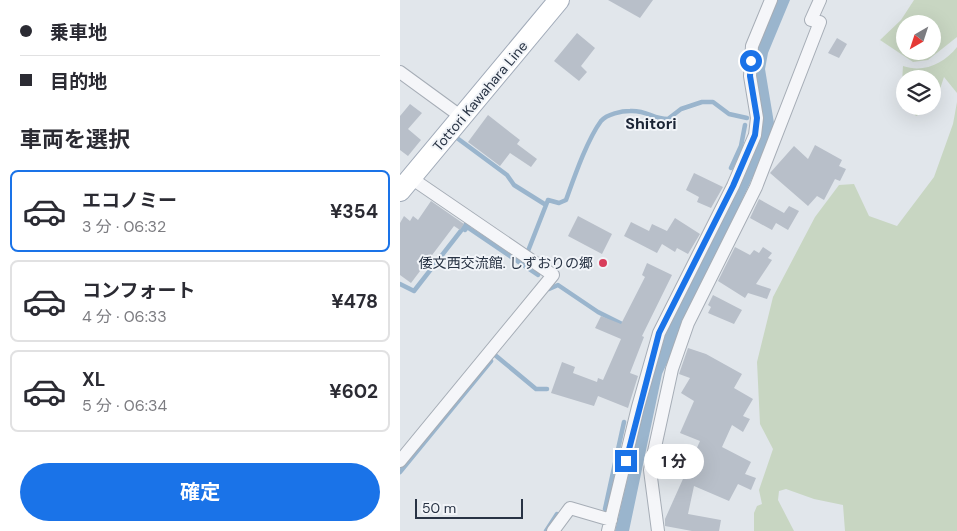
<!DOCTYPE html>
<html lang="ja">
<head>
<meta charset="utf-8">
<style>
	:root { --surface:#fff; --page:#f2f2f3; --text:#2b2b33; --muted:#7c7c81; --line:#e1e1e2; --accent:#1a73e8 }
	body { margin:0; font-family:"DM Sans","Noto Sans JP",sans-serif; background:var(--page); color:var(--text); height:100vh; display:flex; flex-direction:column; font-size:19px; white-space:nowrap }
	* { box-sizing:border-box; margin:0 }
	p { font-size:16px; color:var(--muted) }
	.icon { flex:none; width:28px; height:28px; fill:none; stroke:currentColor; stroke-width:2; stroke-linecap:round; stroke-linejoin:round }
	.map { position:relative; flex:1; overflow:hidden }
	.details { display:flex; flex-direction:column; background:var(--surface); width:400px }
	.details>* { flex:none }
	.banner { display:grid; align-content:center; height:110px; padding:0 20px; background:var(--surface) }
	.needle { width:32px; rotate:219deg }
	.buttons { position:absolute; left:496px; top:15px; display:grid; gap:10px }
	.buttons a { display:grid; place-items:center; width:45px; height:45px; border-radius:50%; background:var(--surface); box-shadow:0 5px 20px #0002; font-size:25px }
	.scale { position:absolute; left:15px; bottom:12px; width:108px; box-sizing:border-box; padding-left:5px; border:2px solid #283344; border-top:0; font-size:14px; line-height:18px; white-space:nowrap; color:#283344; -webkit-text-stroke:4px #f1f4f8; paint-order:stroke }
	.end { position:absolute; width:22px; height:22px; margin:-11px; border:6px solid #1a73e8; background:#fff; box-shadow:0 0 0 2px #fff }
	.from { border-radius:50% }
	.bubble { position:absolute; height:35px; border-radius:18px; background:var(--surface); box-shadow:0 5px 20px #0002; font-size:16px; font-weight:700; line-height:35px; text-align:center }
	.banner b { display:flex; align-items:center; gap:18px; height:48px; font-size:19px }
	.banner b+b { border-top:1px solid var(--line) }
	.banner i { width:12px; height:12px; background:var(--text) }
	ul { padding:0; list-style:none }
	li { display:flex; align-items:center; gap:15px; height:82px; margin:0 10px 8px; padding:0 10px; border:2px solid var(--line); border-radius:8px }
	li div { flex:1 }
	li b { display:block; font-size:19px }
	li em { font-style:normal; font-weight:700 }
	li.on { border-color:var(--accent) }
	li>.icon { width:45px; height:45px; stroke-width:1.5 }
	h2 { padding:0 20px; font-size:22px; line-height:60px }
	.primary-button { display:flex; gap:10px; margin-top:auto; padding:10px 20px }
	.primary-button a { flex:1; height:58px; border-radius:30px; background:var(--accent); color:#fff; font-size:20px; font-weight:700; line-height:58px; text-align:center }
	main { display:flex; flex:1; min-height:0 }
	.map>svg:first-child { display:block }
	.green { fill:#c8d6c2; fill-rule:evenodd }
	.water { fill:#9ab5cd }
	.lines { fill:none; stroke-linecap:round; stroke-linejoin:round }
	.stream { stroke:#9ab5cd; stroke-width:4.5 }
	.building { fill:#b8bfc9 }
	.minor-casing { stroke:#a6adb6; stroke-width:14 }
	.primary-casing { stroke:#a0aab8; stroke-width:22 }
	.minor { stroke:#f5f6f9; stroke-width:12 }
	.primary { stroke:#fff; stroke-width:20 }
	.route { stroke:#1a73e8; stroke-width:6 }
	.poi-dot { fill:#d83e5b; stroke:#f1f4f8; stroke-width:2 }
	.labels { text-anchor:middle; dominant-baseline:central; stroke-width:4; stroke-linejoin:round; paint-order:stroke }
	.street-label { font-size:14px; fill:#283344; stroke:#f1f4f8 }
	.poi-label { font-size:14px; fill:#283344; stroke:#f1f4f8; text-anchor:end }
	.quarter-label { font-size:16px; font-weight:bold; fill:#1a2435; stroke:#f1f4f8 }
</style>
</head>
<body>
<main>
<section class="details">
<div class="banner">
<b><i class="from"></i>乗車地</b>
<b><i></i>目的地</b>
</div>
<h2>車両を選択</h2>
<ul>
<li class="on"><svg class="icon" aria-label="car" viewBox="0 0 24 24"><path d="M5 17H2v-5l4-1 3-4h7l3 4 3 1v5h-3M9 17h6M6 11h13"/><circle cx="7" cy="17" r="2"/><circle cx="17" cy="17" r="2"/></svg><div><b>エコノミー</b><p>3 分 · 06:32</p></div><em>¥354</em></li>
<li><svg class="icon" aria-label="car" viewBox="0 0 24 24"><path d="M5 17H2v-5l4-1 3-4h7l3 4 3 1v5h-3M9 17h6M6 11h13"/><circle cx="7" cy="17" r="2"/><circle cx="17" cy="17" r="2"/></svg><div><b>コンフォート</b><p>4 分 · 06:33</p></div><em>¥478</em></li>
<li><svg class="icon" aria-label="car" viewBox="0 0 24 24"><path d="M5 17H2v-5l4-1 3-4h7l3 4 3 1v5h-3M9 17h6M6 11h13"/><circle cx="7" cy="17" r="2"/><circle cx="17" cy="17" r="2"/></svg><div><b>XL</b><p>5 分 · 06:34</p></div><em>¥602</em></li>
</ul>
<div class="primary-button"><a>確定</a></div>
</section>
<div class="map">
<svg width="557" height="531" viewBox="0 0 557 531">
	<rect width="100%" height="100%" fill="#e1e6eb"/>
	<path class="green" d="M514 0H557V37L528 60 513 62 480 40 501 20ZM505 24H532V51H505Z
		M557 47V93L544 77 534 107 516 116 508 106H532V79H505V103L501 99 503 66C523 73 544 64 557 47Z
		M557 102V531H445L443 505 414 499 386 489 379 491 378 500 394 531H354V513L357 506 362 504 359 490 373 449 360 424 357 362 373 297 415 217 439 185 454 184 469 216 497 226 534 177 553 124Z"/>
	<path class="water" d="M377 0H390L368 53 365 69 375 129 262 374 229 531H215L256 357 275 309 360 132 354 74 359 41Z"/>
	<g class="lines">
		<path class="stream" d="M57 138 107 175 114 185 146 205
			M331 168 341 146 345 125
			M65 230 67 227 138 275
			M128 251 148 200 159 203 166 200C174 178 187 140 201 121 207 114 222 111 230 111 248 110 252 119 268 119L281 109 302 102H313L329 114 347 118
			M0 284 14 291 67 223 70 225
			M149 289 158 285 198 312 226 326
			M95 355 136 389H147
			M0 472 91 361
			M205 509 224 422
			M146 531 157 514"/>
	</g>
	<path class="building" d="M208 0H253L240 18Z
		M177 33 195 48 181 66 187 72 179 81 154 61Z
		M437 38 447 44 439 58 428 53Z
		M10 104 22 113 8 129 21 140 8 156 0 150V116Z
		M88 115 120 140 117 144 137 159 131 167 110 153 100 166 68 142Z
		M415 145 442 160 439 166 446 169 440 181 435 179 424 200 417 196 408 206 370 173 394 146 408 159Z
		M294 173 323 187 311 208 297 202 299 197 286 190Z
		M359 199 384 213 389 206 399 211 388 230 376 223 372 230 350 218Z
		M31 201 64 224 60 230 54 226 11 283 0 275V223L4 216 10 221 13 216 18 220Z
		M178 216 212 234 202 254 168 236Z
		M275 218 300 234 288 254 277 248 275 252 262 244 257 253 224 236 231 222 249 231 252 224 267 231Z
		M335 247 350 255 354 250 359 253 363 247 372 253 368 258 372 260 356 284 371 289 367 299 348 293 345 298 318 281Z
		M247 263 272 275 242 336 244 337 230 373 238 376 228 408 198 396 194 406 151 393 162 362 175 367 173 373 197 382 198 378 203 380 221 339 195 328 201 316 221 324 245 277 242 275Z
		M313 295 342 310 334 324 308 313 311 307 308 305Z
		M288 348 306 354 342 374 334 388 353 399 343 416 350 419 343 432 332 425 322 447 351 462 345 474 356 478 351 490 338 484 329 501 294 486 288 514 321 520 319 531H292L265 526V519L300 441 280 433 294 401 281 393 290 378 279 374Z"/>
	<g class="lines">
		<defs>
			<path id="minor" d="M0 72 63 118
				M0 461 153 275 11 178
				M153 531 170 508 211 520
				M208 531 238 407 259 333 333 186 355 135 357 118 350 76 352 46 371 0
				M258 531 250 470 272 369 288 323 356 187 420 22 411 20 420 0"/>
			<path id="primary" d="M0 191 159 0"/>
		</defs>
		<use href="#minor" class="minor-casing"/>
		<use href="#primary" class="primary-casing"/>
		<use href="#minor" class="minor"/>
		<use href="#primary" class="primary"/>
	</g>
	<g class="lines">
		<path class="route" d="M226 461 259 333 333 186 355 135 357 118 350 76 351 61"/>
	</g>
	<circle class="poi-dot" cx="203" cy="263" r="5"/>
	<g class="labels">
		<g class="street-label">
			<text transform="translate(80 96) rotate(-50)">Tottori Kawahara Line</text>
		</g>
		<g class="poi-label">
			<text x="193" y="263">倭文西交流館. しずおりの郷</text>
		</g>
		<g class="quarter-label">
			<text x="251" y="123">Shitori</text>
		</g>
	</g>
</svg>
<div class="buttons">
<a><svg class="needle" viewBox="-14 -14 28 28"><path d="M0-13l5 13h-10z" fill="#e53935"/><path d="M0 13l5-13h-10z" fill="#7c7c81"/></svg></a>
<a><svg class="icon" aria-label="layers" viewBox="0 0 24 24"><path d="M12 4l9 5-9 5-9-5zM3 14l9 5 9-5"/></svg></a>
</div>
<div class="scale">50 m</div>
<i class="end from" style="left:351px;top:61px"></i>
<i class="end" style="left:226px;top:461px"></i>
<div class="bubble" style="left:244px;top:444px;width:60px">1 分</div>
</div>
</main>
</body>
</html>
